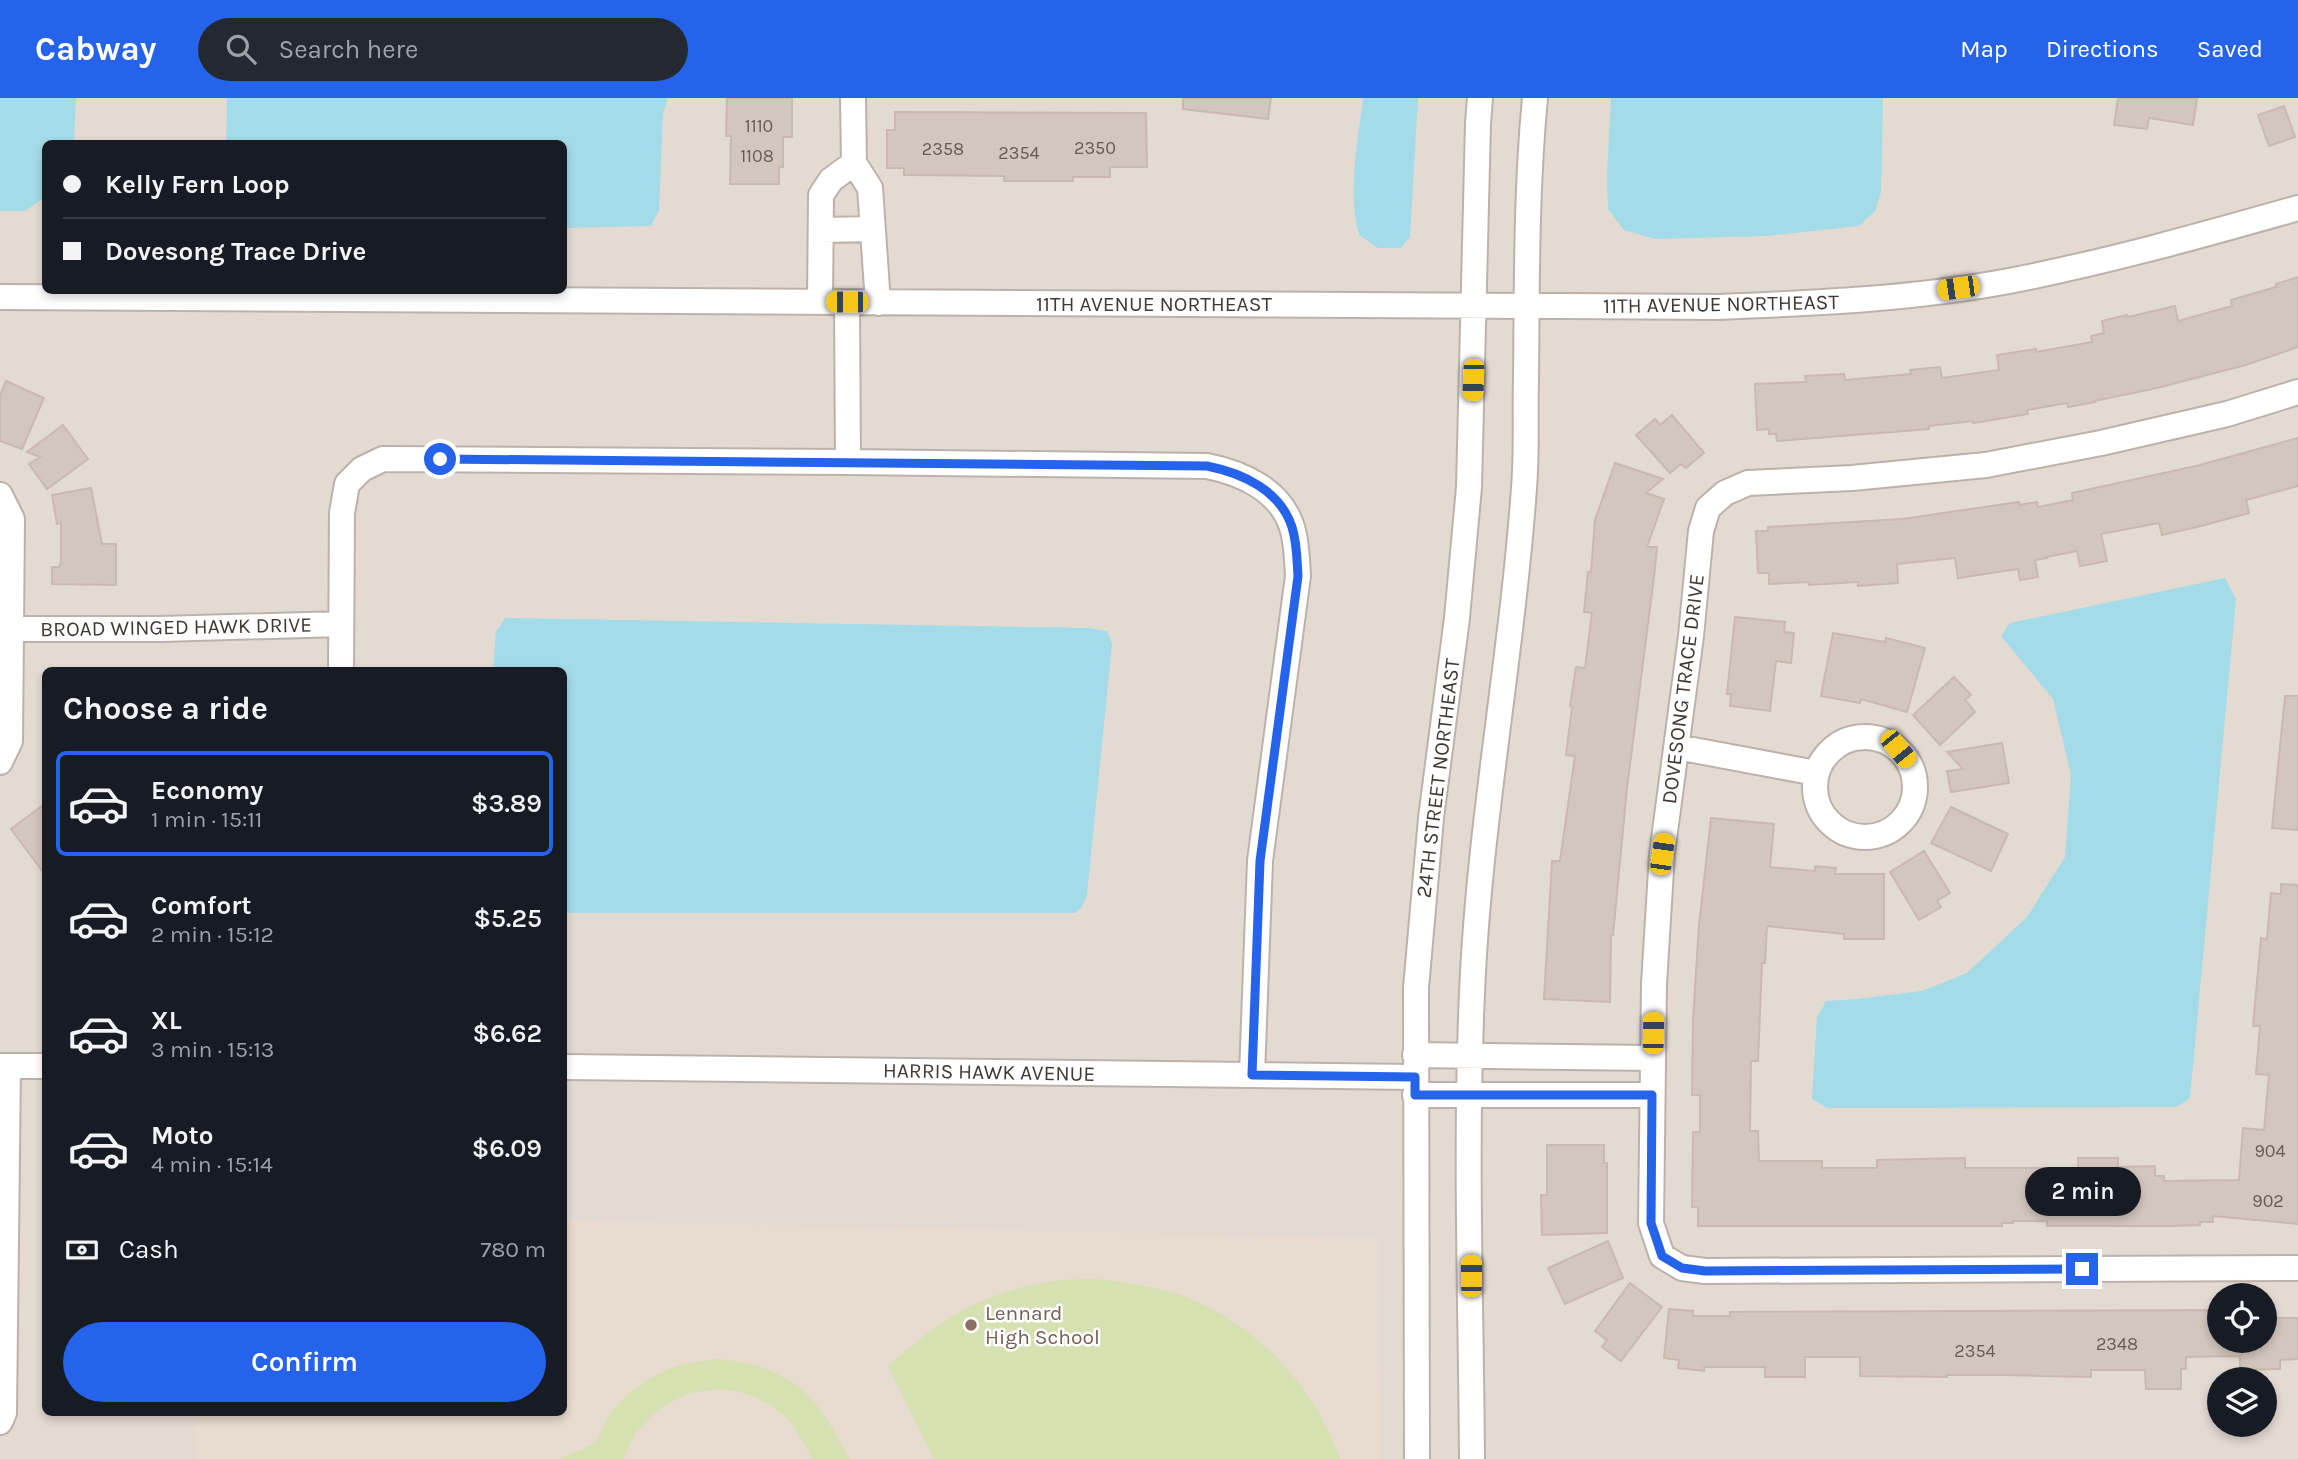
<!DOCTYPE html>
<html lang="en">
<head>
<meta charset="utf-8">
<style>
	:root { --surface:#171b24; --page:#242831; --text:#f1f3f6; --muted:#9ea1a6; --line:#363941; --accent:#2563eb }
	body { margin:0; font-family:Karla,sans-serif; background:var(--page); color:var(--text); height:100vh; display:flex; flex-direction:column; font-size:26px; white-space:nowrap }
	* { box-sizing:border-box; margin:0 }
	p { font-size:23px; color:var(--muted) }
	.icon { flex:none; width:38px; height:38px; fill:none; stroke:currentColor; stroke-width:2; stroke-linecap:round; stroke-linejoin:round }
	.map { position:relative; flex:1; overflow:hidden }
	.panel { position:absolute; left:42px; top:569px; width:525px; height:749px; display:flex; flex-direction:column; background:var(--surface); border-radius:10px; box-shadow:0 4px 10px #0003 }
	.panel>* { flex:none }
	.hud { position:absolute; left:42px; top:42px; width:525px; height:154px; border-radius:10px; box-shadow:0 4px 10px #0003; display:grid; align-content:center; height:154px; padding:0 21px; background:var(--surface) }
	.fabs { position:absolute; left:2207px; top:1185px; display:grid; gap:14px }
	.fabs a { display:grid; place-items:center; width:70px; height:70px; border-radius:50%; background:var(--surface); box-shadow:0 4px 10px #0003; font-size:35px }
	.end { position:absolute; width:32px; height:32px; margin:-16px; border:9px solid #2563eb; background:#fff; box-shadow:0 0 0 4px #fff }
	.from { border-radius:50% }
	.bubble { position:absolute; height:49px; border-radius:24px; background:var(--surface); box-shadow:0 4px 10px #0003; font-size:23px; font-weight:600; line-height:49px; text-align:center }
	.car { position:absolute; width:21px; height:42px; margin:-21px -10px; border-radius:9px; box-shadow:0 0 5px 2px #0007; background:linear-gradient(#f5c518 24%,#345 0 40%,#f5c518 0 76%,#345 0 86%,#f5c518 0) }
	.hud b { display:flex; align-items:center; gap:24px; height:66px; font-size:26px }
	.hud b+b { border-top:2px solid var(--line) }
	.hud i { width:18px; height:18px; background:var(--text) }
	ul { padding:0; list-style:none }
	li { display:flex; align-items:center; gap:21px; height:105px; margin:0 14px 10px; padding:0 7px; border:4px solid transparent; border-radius:10px }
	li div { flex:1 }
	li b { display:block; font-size:26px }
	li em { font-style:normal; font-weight:600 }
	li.current { border-color:var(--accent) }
	li>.icon { width:63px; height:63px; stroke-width:1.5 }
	h2 { padding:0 21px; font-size:32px; line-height:84px }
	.pay { display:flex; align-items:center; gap:18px; height:77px; padding:0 21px; font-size:26px }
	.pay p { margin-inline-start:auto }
	.primary-button { display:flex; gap:14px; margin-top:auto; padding:14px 21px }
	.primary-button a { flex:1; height:80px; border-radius:42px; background:var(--accent); color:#fff; font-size:28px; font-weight:600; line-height:80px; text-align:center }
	header { display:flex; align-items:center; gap:42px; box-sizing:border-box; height:98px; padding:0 35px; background:var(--accent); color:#fff }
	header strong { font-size:33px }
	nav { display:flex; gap:38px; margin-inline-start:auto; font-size:24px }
	.search { width:490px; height:63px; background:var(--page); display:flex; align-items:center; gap:18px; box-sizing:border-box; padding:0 24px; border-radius:38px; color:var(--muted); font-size:26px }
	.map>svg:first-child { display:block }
	.residential { fill:#e3dad2; fill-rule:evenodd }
	.education { fill:#e8dbcf }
	.green { fill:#d5e1b0 }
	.water { fill:#a4dbe8 }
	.building { fill:#d3c6bd; stroke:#cab9ae; stroke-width:2 }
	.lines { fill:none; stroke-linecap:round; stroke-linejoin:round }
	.minor-casing { stroke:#bdb2aa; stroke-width:28 }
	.minor { stroke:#fff; stroke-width:24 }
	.route { stroke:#2563eb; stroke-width:9 }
	.education-dot { fill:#8d6e63; stroke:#fff; stroke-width:2.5 }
	.labels { text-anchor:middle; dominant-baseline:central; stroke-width:5; stroke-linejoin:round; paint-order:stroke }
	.number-label { font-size:18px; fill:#665c56 }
	.street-label { font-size:21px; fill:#413934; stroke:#fff }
	.education-label { font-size:21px; fill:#785e54; stroke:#fff; text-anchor:start }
</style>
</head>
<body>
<header>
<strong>Cabway</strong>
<div class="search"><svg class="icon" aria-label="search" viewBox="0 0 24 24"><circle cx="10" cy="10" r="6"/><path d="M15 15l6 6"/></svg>Search here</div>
<nav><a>Map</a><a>Directions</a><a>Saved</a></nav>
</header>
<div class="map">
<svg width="2298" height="1361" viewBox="0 0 2298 1361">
	<rect width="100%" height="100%" fill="#f0eae4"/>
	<path class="residential" d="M0 0H2298V1361H0ZM46 46H564V192H46ZM46 572H564V1314H46ZM2219 1197H2264V1242H2219ZM2219 1281H2264V1326H2219Z"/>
	<path class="education" d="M564 1122 1378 1140 1380 1361H195L194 1314H564Z"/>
	<path class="green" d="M1097 1181C1129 1185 1161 1189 1191 1201 1261 1231 1315 1290 1340 1361H934L888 1268C939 1222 980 1195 1049 1184 1064 1181 1081 1181 1097 1181Z
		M719 1261C791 1268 818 1298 849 1361H812C804 1345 796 1328 782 1316 729 1269 645 1294 624 1361H560C569 1356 586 1352 594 1345 602 1338 604 1324 610 1316 638 1280 674 1264 719 1261Z"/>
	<path class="water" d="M0 0H76L74 45 46 46 45 99 25 113H0Z
		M227 0H668L663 15 659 112 651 128 564 130V46L226 45Z
		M1363 0H1418L1410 139 1401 150H1378L1359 137C1347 94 1358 44 1363 0Z
		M1611 0H1883L1881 94 1875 113 1859 128 1766 138 1655 141 1624 132 1608 111 1607 77Z
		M2225 480 2236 501 2190 1000 2176 1009 1827 1010 1812 1001 1817 919 1826 903 1857 901 1922 893 1967 875 2027 819 2065 759 2071 677 2053 601 2001 538 2010 525Z
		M505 520 1089 530 1107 533 1112 546 1087 797 1082 809 1075 815H564V572H493L496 534Z"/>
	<path class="building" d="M727 0H792V39H783V69H779V86H730L731 38H726Z
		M1183 0H1271L1268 21 1183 11Z
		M2118 0H2197L2193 27 2149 20 2147 31 2114 27Z
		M2284 8 2295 39 2269 48 2258 17Z
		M895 14 1146 15 1147 69H1110V79H1073V83H1004V78L904 77V70H887V32H895Z
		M2298 179V249L2246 267 2157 290 2094 303 2095 304 2068 309 2067 305 2027 312 2028 316 1973 325V323L1929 328V331L1777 343 1776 336H1769V331L1757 332 1755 286 1806 284 1805 278 1844 276 1845 282 1911 276 1910 272 1940 269 1942 280 1999 272 1997 257 2036 251V254L2092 244 2091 238 2104 235 2102 223 2127 217 2128 219 2175 208 2178 223 2232 208 2231 202 2276 189V186Z
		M6 283 44 300 22 351 0 343V297Z
		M1672 317 1704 355 1686 370 1681 366 1670 375 1636 337 1655 321 1660 327Z
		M63 327 88 361 47 391 29 366 40 359 27 354Z
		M2298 340V388L2246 402 2249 415 2201 428 2162 437 2159 425 2101 436 2107 463 2080 468 2077 453 2046 459 2047 460 2035 462 2038 479 2020 482 2018 471 1958 480 1955 460 1897 466 1898 485 1858 488V484L1809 487V484L1769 486V475H1758L1756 433H1768V429L1902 421 2019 404V407L2037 404 2038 409 2073 402 2072 395 2196 368Z
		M1615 365 1663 381 1646 395 1664 401 1647 449H1657L1655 471 1627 690 1613 837H1611L1610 904 1544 901 1552 763H1560L1575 658 1566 657 1572 609 1570 608 1576 569 1585 570 1592 515 1584 514 1588 474H1591L1595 422Z
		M91 390 102 446H116V487L52 486V469H59L61 464V425L57 426 52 397Z
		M1735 519 1785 524 1784 534 1794 535 1791 565 1776 563 1770 613 1730 608 1731 596H1727Z
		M1833 535 1885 544 1886 540 1925 550 1907 614 1861 601 1860 605 1821 598Z
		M1954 579 1971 597 1965 602 1975 614 1940 647 1913 617Z
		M2285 598H2298V732L2272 730Z
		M2002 645 2009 685 1951 694 1947 673 1963 671 1947 654Z
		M46 705V778L11 731Z
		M1951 709 2008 736 1991 773 1931 745Z
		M1711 720 1774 726 1770 769 1815 773V768L1836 770 1835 776H1884V841H1844V836L1767 828 1765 865H1762L1758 963H1751L1750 1033H1758L1759 1063H1822V1070H1877V1062L1965 1060V1070H2078V1060H2118V1069L2155 1068V1078H2164V1083L2239 1082 2243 1030 2264 1032 2269 977 2256 976 2260 928H2253L2261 840 2267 841 2271 795 2281 796V786L2298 787V1126L2213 1118V1124H2200V1127L2173 1128H2047V1123H2013V1125H2002V1128H1698V1109H1692L1693 1034H1700V997H1692L1693 922 1699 827Z
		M1924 753 1950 795 1937 803 1941 809 1919 822 1890 774Z
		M1547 1047H1604V1065H1607V1135L1542 1137 1541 1097H1547Z
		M1608 1143 1623 1180 1565 1206 1548 1170Z
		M1630 1185 1662 1209 1621 1263 1602 1249 1607 1242 1595 1233Z
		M1669 1211 1693 1213V1218H1730V1214L2219 1212V1242H2264V1220H2298V1261L2280 1262V1271L2240 1272V1258L2186 1259V1271H2181V1291H2146L2145 1272H2091V1279L2002 1277H1947V1279L1860 1278V1259H1805V1279H1765V1269H1704V1273L1678 1270 1679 1262 1664 1260Z"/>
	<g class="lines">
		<defs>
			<path id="minor" d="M853 0 854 65 870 90 878 205
				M821 132 873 131
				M0 199 1718 209C1816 205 1913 201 2009 183 2107 164 2203 137 2298 110
				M820 204 821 97 831 82 854 65
				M847 204 848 364
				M2298 294 2227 316 2101 345 1986 367 1852 380 1748 385 1725 395 1708 410 1701 433 1691 538 1662 756 1654 886 1651 1125 1662 1158 1682 1170 1705 1173 2298 1170
				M0 397 12 421 10 643 0 664
				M11 531H160L341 526
				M341 572 342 415 347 386 362 371 383 361 848 364 1207 368C1242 375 1280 392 1292 429 1297 445 1297 462 1298 478L1260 763 1252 977
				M1815 689a50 50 0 1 1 100 0a50 50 0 1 1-100 0Z
				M1677 649 1816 675
				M1415 957 1652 960
				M0 968H46
				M564 969 1415 979
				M1415 997H1652
				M0 1324 4 1315 8 968
				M1417 1361 1416 890 1431 720 1457 520 1469 389 1478 25 1480 0
				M1472 1361C1471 1206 1465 1050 1472 895 1479 726 1512 559 1524 390 1527 354 1525 317 1526 281 1527 187 1526 93 1535 0"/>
		</defs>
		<use href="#minor" class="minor-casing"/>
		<use href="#minor" class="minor"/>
	</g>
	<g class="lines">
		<path class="route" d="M440 361 1207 368C1242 375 1280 392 1292 429 1297 445 1297 462 1298 478L1260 763 1252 977 1415 979V997H1652L1651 1125 1662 1158 1682 1170 1705 1173 2082 1171"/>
	</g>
	<circle class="education-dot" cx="971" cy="1227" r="7"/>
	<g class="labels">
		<g class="number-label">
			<text x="759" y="28">1110</text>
			<text x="1095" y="50">2350</text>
			<text x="943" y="51">2358</text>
			<text x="1019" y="55">2354</text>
			<text x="757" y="58">1108</text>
			<text x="2270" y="1053">904</text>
			<text x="2268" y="1103">902</text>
			<text x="2117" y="1246">2348</text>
			<text x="1975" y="1253">2354</text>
		</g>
		<g class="street-label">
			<text x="1154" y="206">11TH AVENUE NORTHEAST</text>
			<text transform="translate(1721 206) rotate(-1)">11TH AVENUE NORTHEAST</text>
			<text transform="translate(176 529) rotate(-1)">BROAD WINGED HAWK DRIVE</text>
			<text transform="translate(1683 591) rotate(-83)">DOVESONG TRACE DRIVE</text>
			<text transform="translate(1438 680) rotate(-83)">24TH STREET NORTHEAST</text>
			<text transform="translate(989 974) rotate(1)">HARRIS HAWK AVENUE</text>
		</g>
		<g class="education-label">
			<text x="985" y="1215">Lennard<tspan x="985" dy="24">High School</tspan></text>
		</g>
	</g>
</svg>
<div class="fabs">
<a><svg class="icon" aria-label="locate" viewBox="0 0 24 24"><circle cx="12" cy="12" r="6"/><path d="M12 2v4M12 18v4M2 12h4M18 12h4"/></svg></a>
<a><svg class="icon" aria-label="layers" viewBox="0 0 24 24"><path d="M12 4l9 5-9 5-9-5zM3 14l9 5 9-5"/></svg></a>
</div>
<i class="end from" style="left:440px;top:361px"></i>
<i class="end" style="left:2082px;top:1171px"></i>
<div class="bubble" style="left:2025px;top:1069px;width:116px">2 min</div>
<i class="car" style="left:1958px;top:190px;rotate:262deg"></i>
<i class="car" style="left:847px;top:204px;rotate:270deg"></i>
<i class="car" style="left:1473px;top:282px;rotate:182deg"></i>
<i class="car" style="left:1898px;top:651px;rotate:141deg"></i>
<i class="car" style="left:1662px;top:756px;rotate:8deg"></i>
<i class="car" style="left:1653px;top:935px;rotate:1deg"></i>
<i class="car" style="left:1471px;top:1178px;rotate:0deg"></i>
<div class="hud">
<b><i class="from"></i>Kelly Fern Loop</b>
<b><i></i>Dovesong Trace Drive</b>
</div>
<section class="panel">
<h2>Choose a ride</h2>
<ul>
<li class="current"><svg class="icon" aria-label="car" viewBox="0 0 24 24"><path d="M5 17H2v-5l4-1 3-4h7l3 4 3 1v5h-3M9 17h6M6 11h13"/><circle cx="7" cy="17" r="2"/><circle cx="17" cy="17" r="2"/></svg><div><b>Economy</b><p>1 min · 15:11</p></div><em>$3.89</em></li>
<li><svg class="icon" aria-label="car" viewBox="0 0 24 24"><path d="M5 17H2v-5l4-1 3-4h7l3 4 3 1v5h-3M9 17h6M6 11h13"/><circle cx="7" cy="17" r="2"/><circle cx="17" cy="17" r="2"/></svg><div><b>Comfort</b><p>2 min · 15:12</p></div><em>$5.25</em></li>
<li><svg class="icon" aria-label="car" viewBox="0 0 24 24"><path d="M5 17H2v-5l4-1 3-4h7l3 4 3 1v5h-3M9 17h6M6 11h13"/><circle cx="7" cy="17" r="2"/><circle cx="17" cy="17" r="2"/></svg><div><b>XL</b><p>3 min · 15:13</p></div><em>$6.62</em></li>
<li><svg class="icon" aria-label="car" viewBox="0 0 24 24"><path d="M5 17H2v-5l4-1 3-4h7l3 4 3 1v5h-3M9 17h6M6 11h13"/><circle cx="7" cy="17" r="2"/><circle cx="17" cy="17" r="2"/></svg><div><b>Moto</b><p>4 min · 15:14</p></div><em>$6.09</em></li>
</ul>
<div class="pay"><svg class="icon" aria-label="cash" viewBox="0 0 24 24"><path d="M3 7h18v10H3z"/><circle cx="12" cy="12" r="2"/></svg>Cash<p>780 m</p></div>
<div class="primary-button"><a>Confirm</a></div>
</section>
</div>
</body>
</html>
